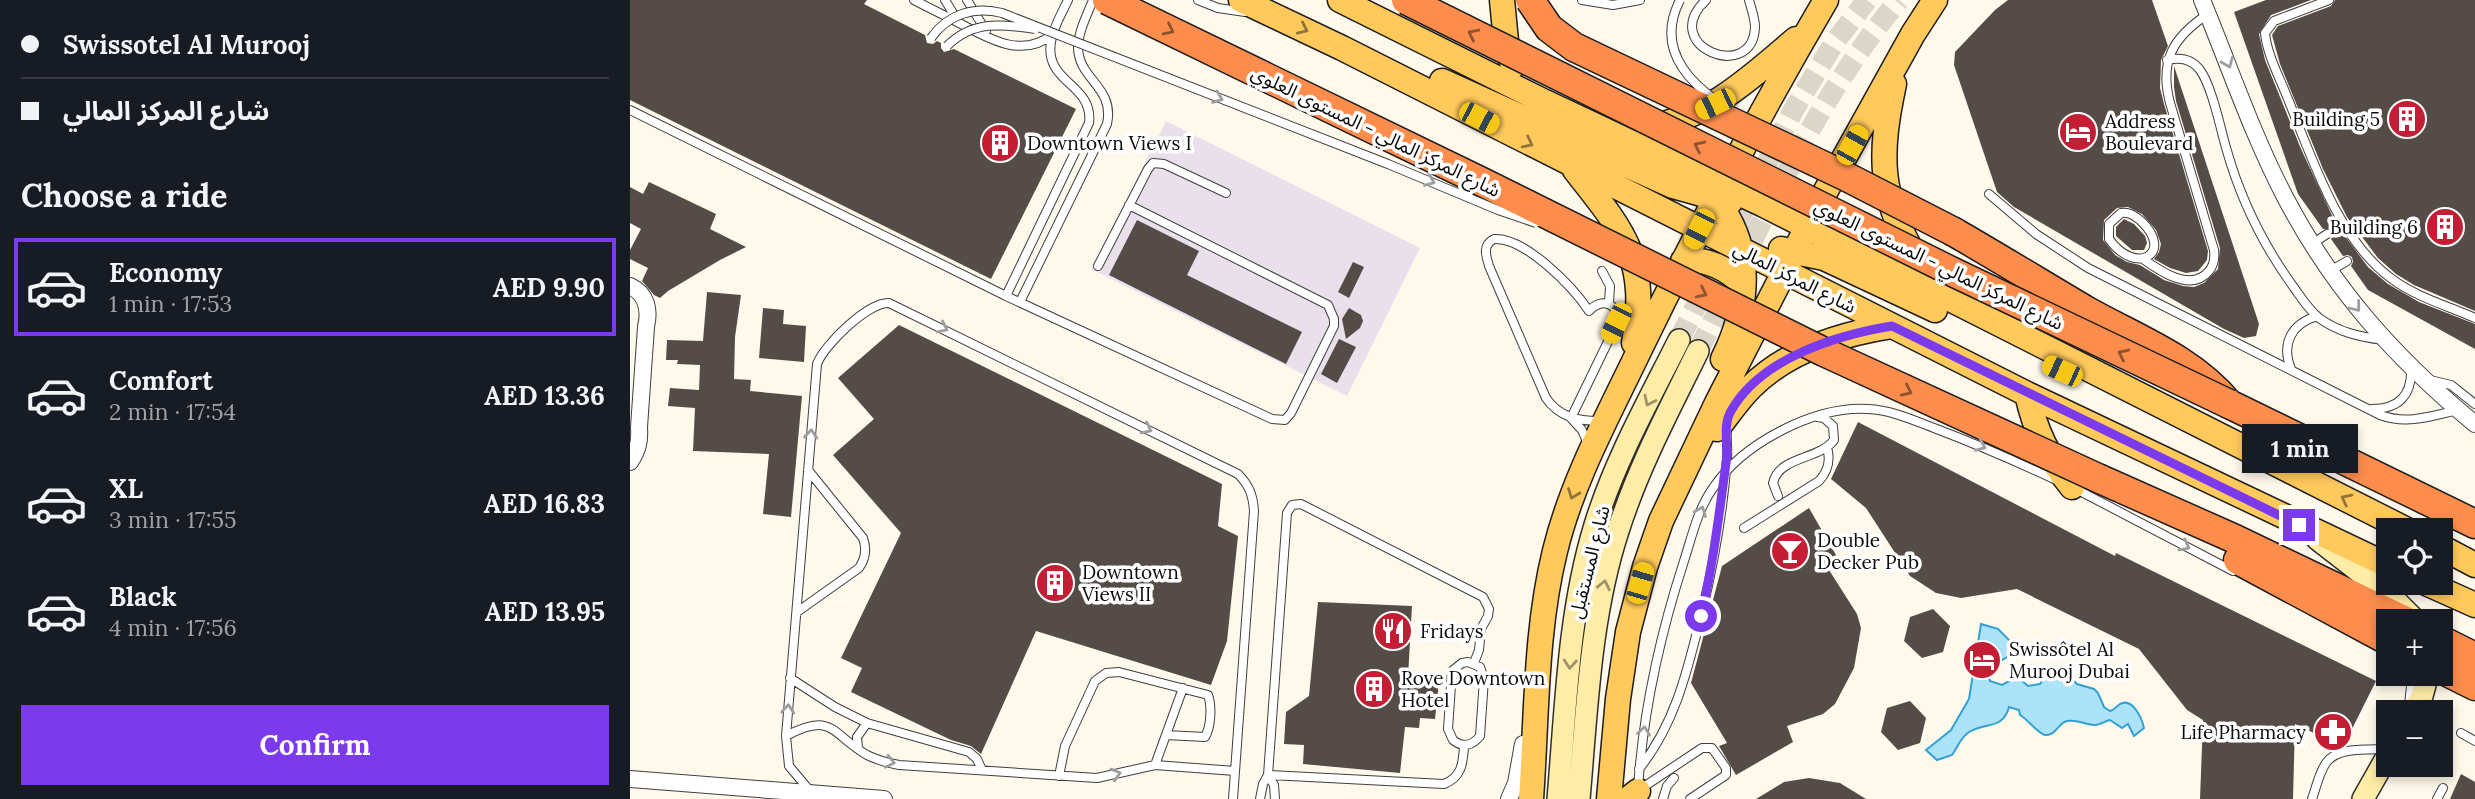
<!DOCTYPE html>
<html lang="en">
<head>
<meta charset="utf-8">
<style>
	:root { --surface:#171b24; --page:#20242c; --text:#f1f3f6; --muted:#9ea1a6; --line:#363941; --accent:#7c3aed }
	body { margin:0; font-family:Lora,"Noto Sans Arabic",serif; background:var(--page); color:var(--text); height:100vh; display:flex; flex-direction:column; font-size:26px; white-space:nowrap }
	* { box-sizing:border-box; margin:0 }
	p { font-size:23px; color:var(--muted) }
	.icon { flex:none; width:38px; height:38px; fill:none; stroke:currentColor; stroke-width:2; stroke-linecap:round; stroke-linejoin:round }
	.map { position:relative; flex:1; overflow:hidden }
	.panel { display:flex; flex-direction:column; background:var(--surface); width:630px }
	.panel>* { flex:none }
	.banner { display:grid; align-content:center; height:154px; padding:0 21px; background:var(--surface) }
	.tools { position:absolute; left:1746px; top:518px; display:grid; gap:14px }
	.tools a { display:grid; place-items:center; width:77px; height:77px; border-radius:0px; background:var(--surface); box-shadow:0 4px 10px #0003; font-size:35px }
	.end { position:absolute; width:32px; height:32px; margin:-16px; border:9px solid #7c3aed; background:#fff; box-shadow:0 0 0 4px #fff }
	.from { border-radius:50% }
	.bubble { position:absolute; height:49px; border-radius:0px; background:var(--surface); box-shadow:0 4px 10px #0003; font-size:23px; font-weight:700; line-height:49px; text-align:center }
	.car { position:absolute; width:21px; height:42px; margin:-21px -10px; border-radius:9px; box-shadow:0 0 5px 2px #0007; background:linear-gradient(#f5c518 24%,#345 0 40%,#f5c518 0 76%,#345 0 86%,#f5c518 0) }
	.banner b { display:flex; align-items:center; gap:24px; height:66px; font-size:26px }
	.banner b+b { border-top:2px solid var(--line) }
	.banner i { width:18px; height:18px; background:var(--text) }
	ul { padding:0; list-style:none }
	li { display:flex; align-items:center; gap:21px; height:98px; margin:0 14px 10px; padding:0 7px; border:4px solid transparent; border-radius:0px }
	li div { flex:1 }
	li b { display:block; font-size:26px }
	li em { font-style:normal; font-weight:700 }
	li.on { border-color:var(--accent) }
	li>.icon { width:63px; height:63px; stroke-width:1.5 }
	h2 { padding:0 21px; font-size:32px; line-height:84px }
	.action { display:flex; gap:14px; margin-top:auto; padding:14px 21px }
	.action a { flex:1; height:80px; border-radius:0px; background:var(--accent); color:#fff; font-size:28px; font-weight:700; line-height:80px; text-align:center }
	main { display:flex; flex:1; min-height:0 }
	.map>svg:first-child { display:block }
	.industrial { fill:#e9e0ec }
	.water { fill:#ade3f9; stroke:#31a1d4; stroke-width:2 }
	.building { fill:#554c48 }
	.lines { fill:none; stroke-linecap:round; stroke-linejoin:round }
	.secondary-tunnel { stroke:#dbd5ca; stroke-width:21; stroke-dasharray:21 10; stroke-linecap:butt }
	.lane-casing { stroke:#3f3f3f; stroke-width:10 }
	.street-casing { stroke:#3f3f3f; stroke-width:18 }
	.secondary-casing { stroke:#2e2e2e; stroke-width:24 }
	.primary-casing { stroke:#1d1d1d; stroke-width:27 }
	.highway-casing { stroke:#1d1d1d; stroke-width:31 }
	.lane { stroke:#fff; stroke-width:8 }
	.street { stroke:#fff; stroke-width:16 }
	.secondary { stroke:#ffeda7; stroke-width:21 }
	.primary { stroke:#ffc95c; stroke-width:24 }
	.highway { stroke:#fc8d4d; stroke-width:28 }
	.lane-bridge-casing { stroke:#3f3f3f; stroke-width:10; stroke-linecap:butt }
	.highway-bridge-casing { stroke:#1d1d1d; stroke-width:31; stroke-linecap:butt }
	.lane-bridge { stroke:#fff; stroke-width:8 }
	.highway-bridge { stroke:#fc8d4d; stroke-width:28 }
	.oneway { stroke:#927438 }
	.oneway2 { stroke:#905330 }
	.oneway3 { stroke:#9e9e9e }
	.oneway4 { stroke:#9e9369 }
	.route { stroke:#7c3aed; stroke-width:9 }
	.labels { text-anchor:middle; dominant-baseline:central; stroke-width:7; stroke-linejoin:round; paint-order:stroke }
	.poi-label { font-size:19px; fill:#0c0c0c; stroke:#fff; text-anchor:start }
	.street-label { font-size:19px; fill:#0c0c0c; stroke:#fff }
</style>
</head>
<body>
<main>
<section class="panel">
<div class="banner">
<b><i class="from"></i>Swissotel Al Murooj</b>
<b><i></i>شارع المركز المالي</b>
</div>
<h2>Choose a ride</h2>
<ul>
<li class="on"><svg class="icon" aria-label="car" viewBox="0 0 24 24"><path d="M5 17H2v-5l4-1 3-4h7l3 4 3 1v5h-3M9 17h6M6 11h13"/><circle cx="7" cy="17" r="2"/><circle cx="17" cy="17" r="2"/></svg><div><b>Economy</b><p>1 min · 17:53</p></div><em>AED 9.90</em></li>
<li><svg class="icon" aria-label="car" viewBox="0 0 24 24"><path d="M5 17H2v-5l4-1 3-4h7l3 4 3 1v5h-3M9 17h6M6 11h13"/><circle cx="7" cy="17" r="2"/><circle cx="17" cy="17" r="2"/></svg><div><b>Comfort</b><p>2 min · 17:54</p></div><em>AED 13.36</em></li>
<li><svg class="icon" aria-label="car" viewBox="0 0 24 24"><path d="M5 17H2v-5l4-1 3-4h7l3 4 3 1v5h-3M9 17h6M6 11h13"/><circle cx="7" cy="17" r="2"/><circle cx="17" cy="17" r="2"/></svg><div><b>XL</b><p>3 min · 17:55</p></div><em>AED 16.83</em></li>
<li><svg class="icon" aria-label="car" viewBox="0 0 24 24"><path d="M5 17H2v-5l4-1 3-4h7l3 4 3 1v5h-3M9 17h6M6 11h13"/><circle cx="7" cy="17" r="2"/><circle cx="17" cy="17" r="2"/></svg><div><b>Black</b><p>4 min · 17:56</p></div><em>AED 13.95</em></li>
</ul>
<div class="action"><a>Confirm</a></div>
</section>
<div class="map">
<svg width="1845" height="799" viewBox="0 0 1845 799">
	<rect width="100%" height="100%" fill="#fff9ec"/>
	<path class="industrial" d="M536 121 790 248 717 396 461 269Z"/>
	<path class="water" d="M1351 624 1368 629 1381 642 1379 656C1368 663 1356 666 1360 681L1372 685 1383 679 1391 680 1398 686 1410 684 1417 674 1436 673 1447 684 1464 689 1468 693 1474 707 1480 711C1484 710 1487 706 1490 704 1503 697 1512 719 1514 728L1504 736 1498 724 1492 728 1480 720C1475 721 1470 725 1465 725 1455 725 1448 719 1437 721 1428 723 1426 736 1415 735 1409 734 1397 719 1390 715L1389 710 1379 707C1373 730 1355 722 1339 732 1330 738 1328 747 1322 755L1307 760 1296 750 1321 730 1339 699Z"/>
	<path class="building" d="M0 0H237L234 4 295 35 297 43 303 44 307 41 311 43V48L314 52 324 49 446 109 361 279 0 100Z
		M1378 0H1522L1538 46 1531 60 1530 88 1534 104 1578 251 1577 260 1568 271 1556 273 1540 268 1524 259 1529 252 1531 244 1526 230 1512 214 1498 207 1487 208 1474 220 1473 240 1485 255 1497 262 1510 265 1534 280 1553 286 1564 287 1574 283 1588 269 1590 248 1546 101 1544 87V66L1629 324 1626 336 1614 338 1594 329 1384 207 1367 192 1324 65 1325 52 1365 10Z
		M1636 0H1681L1641 15 1629 34 1635 60 1671 149 1706 224 1738 267 1758 284 1789 302 1845 324V349L1738 290 1721 266 1723 262 1722 257 1718 255 1713 256 1701 239 1704 234 1702 230 1693 229 1668 194 1604 12Z
		M1705 0H1845V311L1784 285 1766 274 1748 258 1717 217 1693 169 1650 64 1642 35 1648 26 1701 6Z
		M19 182 86 214 80 229 116 247 90 260 38 291 30 298 24 295 12 281 18 268 0 259V250L11 229 0 223V187L13 194Z
		M1494 219 1504 224 1515 236 1517 243 1514 250H1502L1486 236V227Z
		M507 220 569 251 557 275 672 332 656 364 479 275Z
		M723 262 734 267 719 298 708 292Z
		M77 292 111 295 105 337 104 379 121 380 120 391 172 396 161 517 133 514 139 454 63 451 65 408 38 406 40 388 69 390 70 365 47 364 48 360H36L37 340 73 341Z
		M133 308 154 310 153 324 176 326 174 362 129 358Z
		M719 308 731 315 733 321 730 328 716 339 712 319Z
		M269 325 592 484 588 526 608 536 597 641 581 685 406 631 351 754 341 746 321 740 221 692 232 668 211 658 271 533 203 455 244 419 208 378Z
		M709 339 726 347 707 383 691 374Z
		M1228 422 1485 556 1486 553 1746 681 1714 745 1711 746 1665 724 1663 799H1570L1573 720 1557 710 1509 649 1387 589 1331 598 1306 593 1280 576 1236 508 1201 479Z
		M1179 508 1210 562 1199 570 1227 614 1231 628 1224 668 1205 704 1193 714 1157 726 1163 742 1106 775 1089 746 1097 743 1061 683 1092 566Z
		M688 602 782 606 778 677 809 682 805 719 790 718 789 728 775 727 770 773 673 764 674 745 654 744 656 712 679 696Z
		M1303 609 1320 626 1313 652 1292 658 1274 641 1280 617Z
		M1280 701 1296 718 1290 743 1268 750 1251 732 1257 708Z
		M1831 774 1845 782V799H1820Z
		M1179 778 1210 783 1236 799H1126L1154 782Z"/>
	<g class="lines">
		<path class="secondary-tunnel" d="M1049 340 1163 111 1204 43 1237 0
			M1068 351C1129 231 1181 104 1269 0"/>
		<defs>
			<path id="lane" d="M284 0C299 8 314 15 329 23 358 38 391 59 422 35
				M315 0 327 20
				M337 0 356 31
				M568 0 588 8 615 12
				M952 0 983 5 1010 0
				M1076 0C1027 46 1123 84 1125 27 1125 18 1121 8 1119 0
				M1699 0 1644 21 1635 33C1637 55 1650 78 1658 99 1682 158 1708 240 1762 279 1786 297 1818 306 1845 318
				M1537 60C1550 57 1562 59 1570 70 1582 86 1591 131 1597 151 1611 200 1635 248 1665 289 1672 299 1679 310 1689 318 1708 332 1730 337 1754 340
				M0 110 376 296 642 419 655 420 661 413 704 326V319L698 305 499 205
				M1359 194 1406 234 1458 268 1750 415C1777 425 1802 416 1828 410
				M1491 213C1499 212 1504 215 1511 221 1545 253 1506 277 1479 239V224Z
				M1682 244 1697 234
				M1513 259C1530 271 1561 293 1579 271 1584 265 1585 258 1584 250L1540 103C1529 61 1543 37 1578 14
				M468 266 518 169 523 163 534 164 596 193
				M972 271 980 286 979 303
				M1700 271 1717 261
				M376 296 459 123C464 84 414 83 421 42 423 27 432 13 438 0
				M390 302 477 124C485 87 449 80 448 48 448 32 457 15 463 0
				M1661 369C1651 344 1661 324 1687 316
				M1800 380 1821 385 1845 404
				M1742 409C1769 409 1782 395 1781 369
				M941 418 987 323C990 303 971 297 959 311 943 287 895 237 864 239 852 245 856 256 859 266L916 398C929 417 948 421 969 421
				M941 418 952 430 958 444
				M1444 488 1603 571
				M1148 496 1143 483C1149 456 1189 460 1204 440L1203 426 1194 418 1187 417
				M1114 528 1189 481C1198 471 1201 461 1197 447
				M167 612 229 568C236 558 237 549 233 538L178 470
				M838 662 850 667 854 679 850 736C842 746 833 748 823 740L818 729 822 671 832 663Z
				M1778 674 1781 686 1779 705
				M160 678 205 707 237 723 339 752 347 759 352 770
				M1831 733 1845 741
				M156 736C203 711 201 734 237 755 247 760 258 763 269 765L467 778 525 765 605 771
				M228 748 227 737 237 723
				M525 765 553 688
				M1009 769C1046 723 1058 668 1072 612 1084 562 1093 511 1097 459 1098 449 1096 438 1097 428
				M638 775 814 784C832 777 833 763 834 746
				M638 775 644 785 645 799
				M429 776 435 746 465 681 476 673 489 672 578 695C582 706 581 727 575 737L536 735
				M1008 789C1013 711 1030 635 1054 561 1062 536 1068 509 1083 488 1113 443 1184 406 1238 409 1261 410 1283 420 1304 428 1346 444 1386 461 1426 480
				M1009 790 1072 748H1082L1096 768V775L1060 799
				M180 791 159 766 156 736 187 364C194 345 238 302 259 303L608 474C619 485 623 495 624 511L603 799
				M630 799 633 784 638 775 657 513 662 505 671 504 853 597 859 609 858 616 851 629 849 650 844 663
				M1033 799 1037 786 1044 778
				M1682 799C1686 788 1689 773 1696 763 1707 746 1741 750 1759 749
				M1807 799 1813 788"/>
			<path id="street" d="M1572 0C1599 65 1622 134 1655 197 1703 289 1765 358 1845 424
				M0 286C17 294 20 310 16 327L9 427C10 441 8 450 0 462
				M0 779 254 799
				M879 799 886 783 893 744"/>
			<path id="secondary" d="M1687 539 1763 598 1786 621
				M1782 712 1792 696 1798 674
				M928 799C936 707 938 613 965 525 985 460 1019 400 1049 340
				M949 799C957 709 960 617 988 531 1008 468 1039 410 1068 351
				M1733 799 1759 753"/>
			<path id="primary" d="M611 0 712 48 1397 394 1759 566
				M710 0 913 101 1134 205 1777 530
				M872 0 876 41 883 66
				M812 81 1043 186 1100 202
				M1264 84C1249 154 1248 196 1287 260
				M1017 127C1079 118 1120 78 1166 39
				M945 170C994 232 1019 260 1004 343
				M1081 194C1124 243 1121 303 1093 359
				M1151 249 1194 258 1305 310
				M1053 261C1075 257 1098 269 1113 284
				M1397 394C1405 430 1418 458 1442 487
				M1087 429C1098 415 1108 400 1121 387 1158 350 1211 334 1262 326
				M1811 547 1845 565
				M1796 583 1845 605
				M901 799C907 716 905 632 925 551 942 481 978 416 1009 351 1067 231 1128 116 1196 0
				M979 799 988 699 998 632 1015 567 1031 521 1087 403 1193 196 1283 34 1305 0
				M998 799 1008 791"/>
			<path id="highway" d="M1324 232C1369 258 1413 285 1457 311 1507 339 1562 359 1599 404L1845 524
				M1470 479 1605 539 1776 621
				M1608 560 1759 641
				M1811 640 1845 657
				M1811 669 1845 686"/>
		</defs>
		<use href="#lane" class="lane-casing"/>
		<use href="#street" class="street-casing"/>
		<use href="#secondary" class="secondary-casing"/>
		<use href="#primary" class="primary-casing"/>
		<use href="#highway" class="highway-casing"/>
		<use href="#lane" class="lane"/>
		<use href="#street" class="street"/>
		<use href="#secondary" class="secondary"/>
		<use href="#primary" class="primary"/>
		<use href="#highway" class="highway"/>
		<defs>
			<path id="lane-bridge" d="M1050 0C1028 43 1051 76 1087 101
				M301 38C318 14 344 6 372 13L758 164 868 210 906 223
				M317 46C343 20 372 24 405 29"/>
			<path id="highway-bridge" d="M477 0 852 182 1194 352 1470 479
				M776 0 1327 274 1599 404
				M900 0 919 28 944 47 1215 176 1324 232"/>
		</defs>
		<use href="#lane-bridge" class="lane-bridge-casing"/>
		<use href="#highway-bridge" class="highway-bridge-casing"/>
		<use href="#lane-bridge" class="lane-bridge"/>
		<use href="#highway-bridge" class="highway-bridge"/>
	</g>
	<defs><path id="oneway-chevron" d="M-2-3.5L2.5 0L-2 3.5" fill="none" stroke-width="1.6" stroke-linecap="round" stroke-linejoin="round" transform="scale(1.75)"/></defs>
	<g class="oneway">
		<use href="#oneway-chevron" transform="translate(673 29) rotate(25)"/>
		<use href="#oneway-chevron" transform="translate(898 143) rotate(27)"/>
		<use href="#oneway-chevron" transform="translate(943 494) rotate(111)"/>
		<use href="#oneway-chevron" transform="translate(1716 499) rotate(-153)"/>
	</g>
	<g class="oneway2">
		<use href="#oneway-chevron" transform="translate(539 30) rotate(26)"/>
		<use href="#oneway-chevron" transform="translate(843 34) rotate(-154)"/>
		<use href="#oneway-chevron" transform="translate(1069 146) rotate(-154)"/>
		<use href="#oneway-chevron" transform="translate(1072 293) rotate(26)"/>
		<use href="#oneway-chevron" transform="translate(1493 354) rotate(-154)"/>
		<use href="#oneway-chevron" transform="translate(1277 391) rotate(25)"/>
	</g>
	<g class="oneway3">
		<use href="#oneway-chevron" transform="translate(1598 63) rotate(68)"/>
		<use href="#oneway-chevron" transform="translate(588 98) rotate(21)"/>
		<use href="#oneway-chevron" transform="translate(800 181) rotate(22)"/>
		<use href="#oneway-chevron" transform="translate(1726 307) rotate(52)"/>
		<use href="#oneway-chevron" transform="translate(313 328) rotate(26)"/>
		<use href="#oneway-chevron" transform="translate(517 429) rotate(26)"/>
		<use href="#oneway-chevron" transform="translate(181 434) rotate(-85)"/>
		<use href="#oneway-chevron" transform="translate(1351 446) rotate(22)"/>
		<use href="#oneway-chevron" transform="translate(1071 511) rotate(-68)"/>
		<use href="#oneway-chevron" transform="translate(1555 546) rotate(28)"/>
		<use href="#oneway-chevron" transform="translate(158 709) rotate(-86)"/>
		<use href="#oneway-chevron" transform="translate(1014 731) rotate(-82)"/>
		<use href="#oneway-chevron" transform="translate(260 762) rotate(13)"/>
		<use href="#oneway-chevron" transform="translate(486 774) rotate(-17)"/>
	</g>
	<g class="oneway4">
		<use href="#oneway-chevron" transform="translate(1019 401) rotate(116)"/>
		<use href="#oneway-chevron" transform="translate(974 585) rotate(-78)"/>
		<use href="#oneway-chevron" transform="translate(940 664) rotate(95)"/>
	</g>
	<g class="lines">
		<path class="route" d="M1071 616C1083 565 1089 515 1096 463 1099 447 1092 426 1101 411 1131 358 1207 335 1262 326L1669 525"/>
	</g>
	<defs>
		<symbol id="building-disc" viewBox="-11 -11 22 22"><circle r="9.5" fill="#c31e34" stroke="#fff"/><path d="M-4-6H4V6H1V3H-1V6H-4ZM-2.5-4.3h1.7v1.8h-1.7ZM.8-4.3h1.7v1.8H.8ZM-2.5-1h1.7V.8h-1.7ZM.8-1h1.7V.8H.8Z" fill="#fff"/></symbol>
		<symbol id="hotel-disc" viewBox="-11 -11 22 22"><circle r="9.5" fill="#c31e34" stroke="#fff"/><path d="M-6-4.5h1.5V1H6V5H4.5V3h-9V5H-6ZM-4 0a1.8 1.8 0 1 1 3.6 0ZM.5 0V-2.5h3Q6-2.5 6 0Z" fill="#fff"/></symbol>
		<symbol id="bar-disc" viewBox="-11 -11 22 22"><circle r="9.5" fill="#c31e34" stroke="#fff"/><path d="M-6-5H6L.8 .8V4.5H3.5V6h-7V4.5H-.8V.8Z" fill="#fff"/></symbol>
		<symbol id="restaurant-disc" viewBox="-11 -11 22 22"><circle r="9.5" fill="#c31e34" stroke="#fff"/><path d="M-5-6h1v4h1v-4h1v4h1v-4h1v5L-1.5 .5V6h-2V.5L-5-1ZM5-6V6H3V1.5H1.5Q1.5-4 5-6Z" fill="#fff"/></symbol>
		<symbol id="pharmacy-disc" viewBox="-11 -11 22 22"><circle r="9.5" fill="#c31e34" stroke="#fff"/><path d="M-2-6h4v4h4v4h-4v4h-4v-4h-4v-4h4Z" fill="#fff"/></symbol>
	</defs>
	<g fill-rule="evenodd">
		<use href="#building-disc" x="1755" y="97" width="44" height="44"/>
		<use href="#hotel-disc" x="1426" y="110" width="44" height="44"/>
		<use href="#building-disc" x="348" y="121" width="44" height="44"/>
		<use href="#building-disc" x="1793" y="205" width="44" height="44"/>
		<use href="#bar-disc" x="1138" y="529" width="44" height="44"/>
		<use href="#building-disc" x="403" y="561" width="44" height="44"/>
		<use href="#restaurant-disc" x="741" y="609" width="44" height="44"/>
		<use href="#hotel-disc" x="1330" y="638" width="44" height="44"/>
		<use href="#building-disc" x="722" y="667" width="44" height="44"/>
		<use href="#pharmacy-disc" x="1681" y="710" width="44" height="44"/>
	</g>
	<g class="labels">
		<g class="poi-label">
			<text x="1750" y="119" text-anchor="end">Building 5</text>
			<text x="1475" y="121">Address<tspan x="1475" dy="22">Boulevard</tspan></text>
			<text x="397" y="143">Downtown Views I</text>
			<text x="1788" y="227" text-anchor="end">Building 6</text>
			<text x="1187" y="540">Double<tspan x="1187" dy="22">Decker Pub</tspan></text>
			<text x="452" y="572">Downtown<tspan x="452" dy="22">Views II</tspan></text>
			<text x="790" y="631">Fridays</text>
			<text x="1379" y="649">Swissôtel Al<tspan x="1379" dy="22">Murooj Dubai</tspan></text>
			<text x="771" y="678">Rove Downtown<tspan x="771" dy="22">Hotel</tspan></text>
			<text x="1676" y="732" text-anchor="end">Life Pharmacy</text>
		</g>
		<g class="street-label">
			<text transform="translate(746 131) rotate(26)">شارع المركز المالي - المستوى العلوي</text>
			<text transform="translate(1309 264) rotate(26)">شارع المركز المالي - المستوى العلوي</text>
			<text transform="translate(1165 277) rotate(27)">شارع المركز المالي</text>
			<text transform="translate(959 562) rotate(-76)">شارع المستقبل</text>
		</g>
	</g>
</svg>
<div class="tools">
<a><svg class="icon" aria-label="locate" viewBox="0 0 24 24"><circle cx="12" cy="12" r="6"/><path d="M12 2v4M12 18v4M2 12h4M18 12h4"/></svg></a>
<a>+</a>
<a>−</a>
</div>
<i class="end from" style="left:1071px;top:616px"></i>
<i class="end" style="left:1669px;top:525px"></i>
<div class="bubble" style="left:1612px;top:424px;width:116px">1 min</div>
<i class="car" style="left:1085px;top:104px;rotate:244deg"></i>
<i class="car" style="left:849px;top:118px;rotate:117deg"></i>
<i class="car" style="left:1222px;top:145px;rotate:29deg"></i>
<i class="car" style="left:1069px;top:229px;rotate:207deg"></i>
<i class="car" style="left:986px;top:323px;rotate:206deg"></i>
<i class="car" style="left:1432px;top:371px;rotate:295deg"></i>
<i class="car" style="left:1010px;top:583px;rotate:16deg"></i>
</div>
</main>
</body>
</html>
